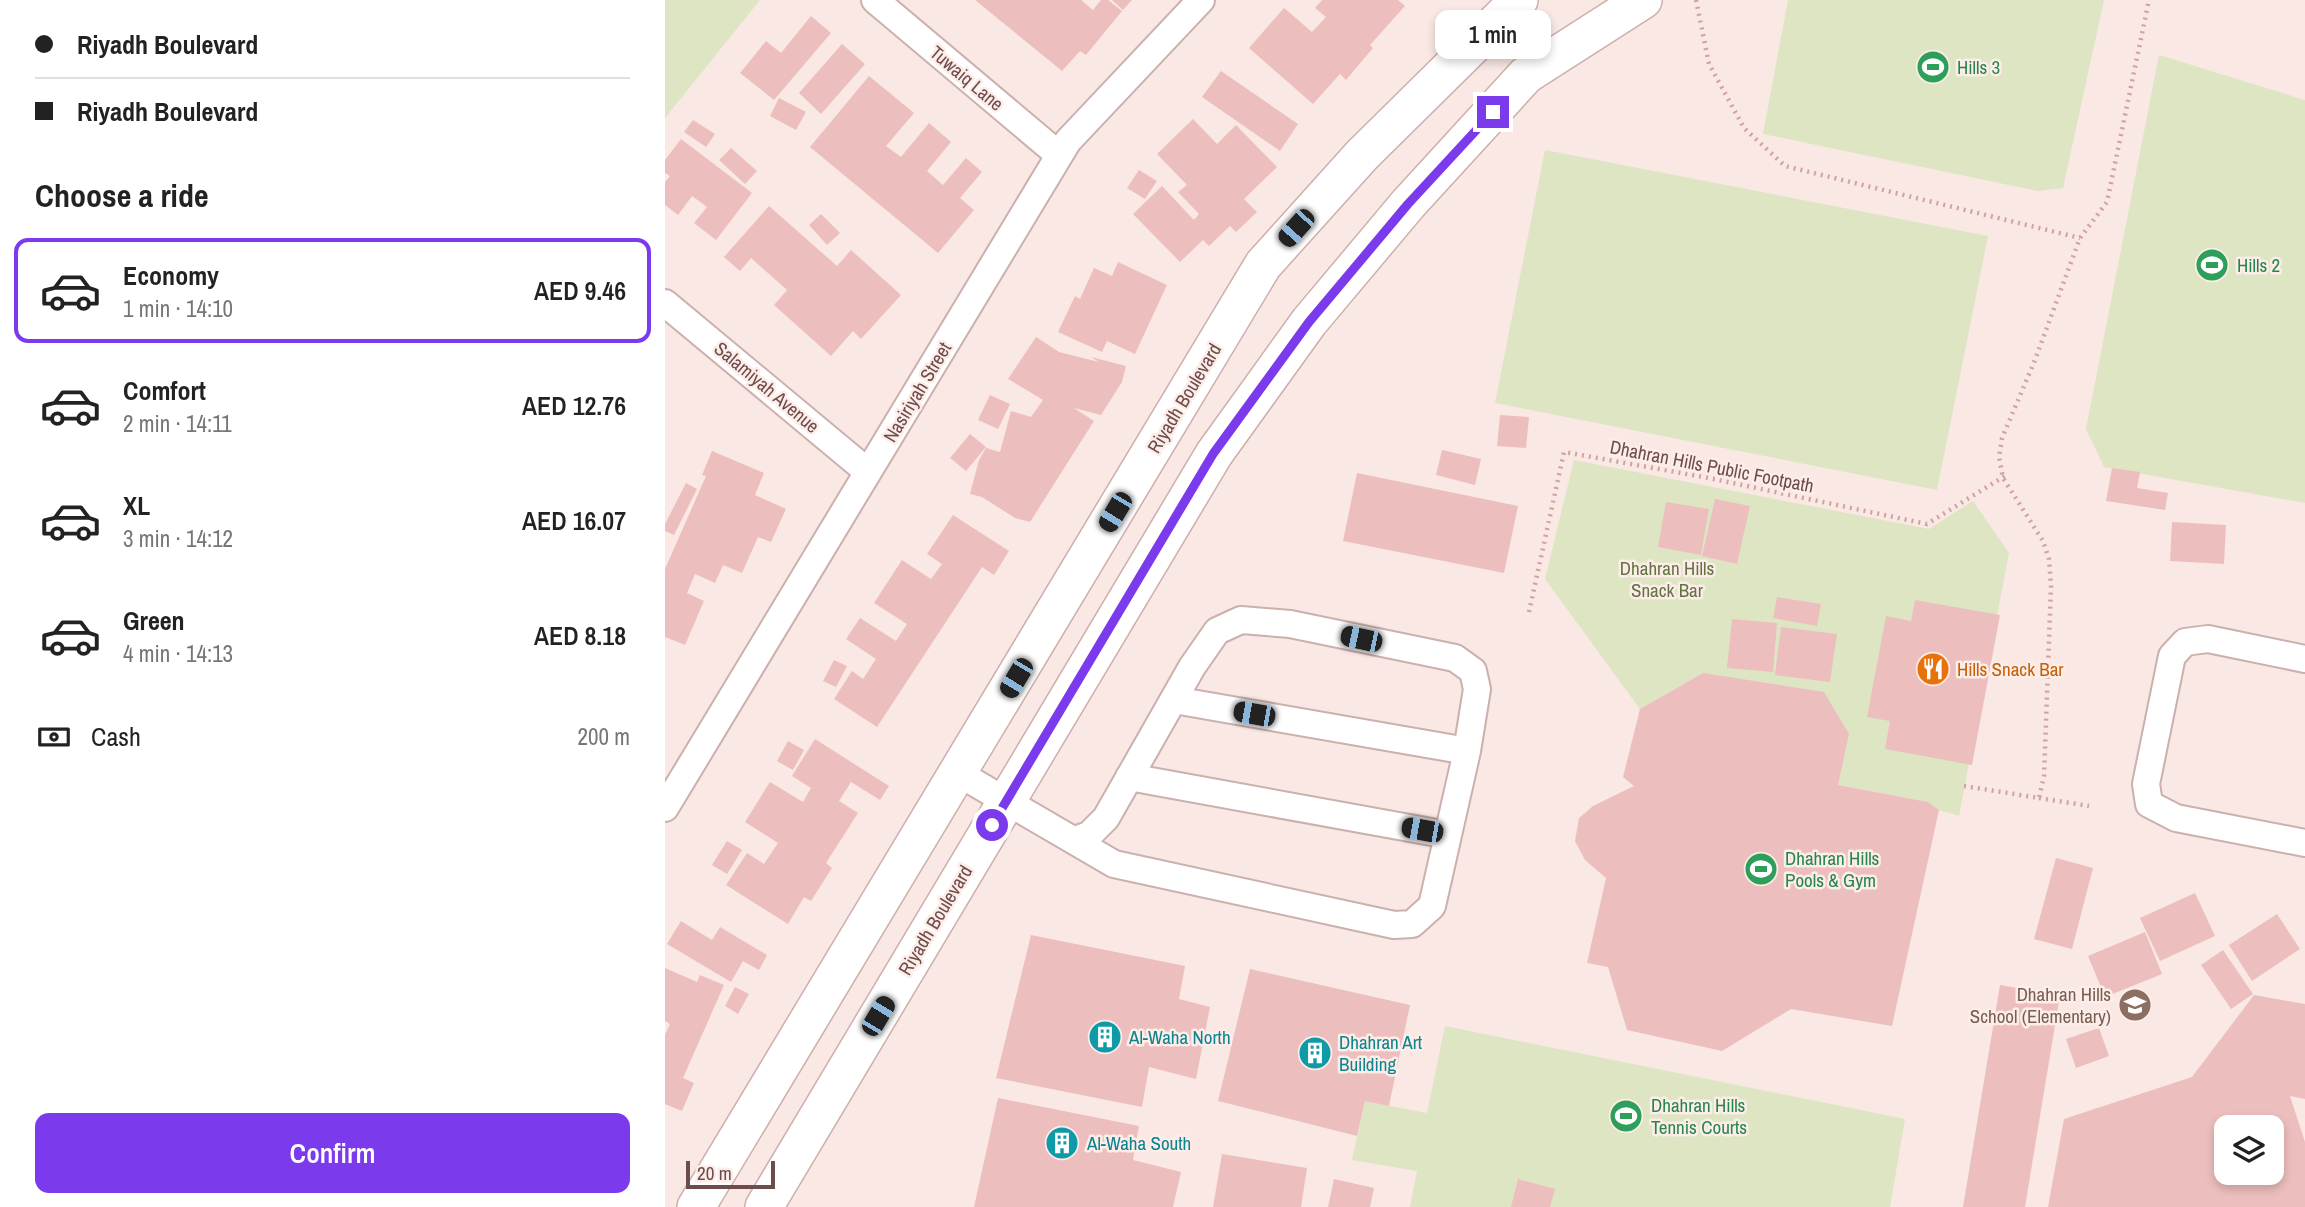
<!DOCTYPE html>
<html lang="en">
<head>
<meta charset="utf-8">
<style>
	:root { --surface:#fff; --page:#f6f6f6; --text:#222; --muted:#767676; --line:#e0e0e0; --accent:#7c3aed }
	body { margin:0; font-family:"Archivo Narrow",sans-serif; background:var(--page); color:var(--text); height:100vh; display:flex; flex-direction:column; font-size:26px; white-space:nowrap }
	* { box-sizing:border-box; margin:0 }
	p { font-size:23px; color:var(--muted) }
	.icon { flex:none; width:38px; height:38px; fill:none; stroke:currentColor; stroke-width:2; stroke-linecap:round; stroke-linejoin:round }
	.map { position:relative; flex:1; overflow:hidden }
	.sheet { display:flex; flex-direction:column; background:var(--surface); width:665px }
	.sheet>* { flex:none }
	.hud { display:grid; align-content:center; height:154px; padding:0 35px; background:var(--surface) }
	.buttons { position:absolute; left:1549px; top:1115px; display:grid; gap:14px }
	.buttons a { display:grid; place-items:center; width:70px; height:70px; border-radius:14px; background:var(--surface); box-shadow:0 4px 10px #0003; font-size:35px }
	.scale { position:absolute; left:21px; bottom:18px; width:89px; box-sizing:border-box; padding-left:7px; border:4px solid #6e4c4c; border-top:0; font-size:19px; line-height:24px; white-space:nowrap; color:#6e4c4c; -webkit-text-stroke:5px #fdede8; paint-order:stroke }
	.end { position:absolute; width:32px; height:32px; margin:-16px; border:9px solid #7c3aed; background:#fff; box-shadow:0 0 0 4px #fff }
	.from { border-radius:50% }
	.bubble { position:absolute; height:49px; border-radius:14px; background:var(--surface); box-shadow:0 4px 10px #0003; font-size:23px; font-weight:600; line-height:49px; text-align:center }
	.car { position:absolute; width:21px; height:42px; margin:-21px -10px; border-radius:9px; box-shadow:0 0 5px 2px #0007; background:linear-gradient(#222 24%,#8ab4d8 0 40%,#222 0 76%,#8ab4d8 0 86%,#222 0) }
	.hud b { display:flex; align-items:center; gap:24px; height:66px; font-size:26px }
	.hud b+b { border-top:2px solid var(--line) }
	.hud i { width:18px; height:18px; background:var(--text) }
	ul { padding:0; list-style:none }
	li { display:flex; align-items:center; gap:21px; height:105px; margin:0 14px 10px; padding:0 21px; border:4px solid transparent; border-radius:14px }
	li div { flex:1 }
	li b { display:block; font-size:26px }
	li em { font-style:normal; font-weight:600 }
	li.on { border-color:var(--accent) }
	li>.icon { width:63px; height:63px; stroke-width:1.5 }
	h2 { padding:0 35px; font-size:32px; line-height:84px }
	.pay { display:flex; align-items:center; gap:18px; height:77px; padding:0 35px; font-size:26px }
	.pay p { margin-inline-start:auto }
	.primary-button { display:flex; gap:14px; margin-top:auto; padding:14px 35px }
	.primary-button a { flex:1; height:80px; border-radius:14px; background:var(--accent); color:#fff; font-size:28px; font-weight:600; line-height:80px; text-align:center }
	main { display:flex; flex:1; min-height:0 }
	.map>svg:first-child { display:block }
	.green { fill:#dde5c3 }
	.building { fill:#ecbfbe; fill-rule:evenodd }
	.lines { fill:none; stroke-linecap:round; stroke-linejoin:round }
	.minor-casing { stroke:#cbb0ae; stroke-width:30 }
	.secondary-casing { stroke:#ceaeab; stroke-width:40 }
	.path { stroke:#d0a2a1; stroke-width:4.5; stroke-dasharray:2 5; stroke-linecap:butt }
	.minor { stroke:#fff; stroke-width:26 }
	.secondary { stroke:#fff; stroke-width:37 }
	.route { stroke:#7c3aed; stroke-width:9 }
	.labels { text-anchor:middle; dominant-baseline:central; stroke-width:5; stroke-linejoin:round; paint-order:stroke }
	.leisure-label { font-size:19px; fill:#27864d; stroke:#fdede8; text-anchor:start }
	.street-label { font-size:19px; fill:#6e4c4c; stroke:#fdede8 }
	.park-label { font-size:19px; fill:#647345; stroke:#fdede8 }
	.food-label { font-size:19px; fill:#c56008; stroke:#fdede8; text-anchor:start }
	.education-label { font-size:19px; fill:#785e54; stroke:#fdede8; text-anchor:end }
	.culture-label { font-size:19px; fill:#0d838f; stroke:#fdede8; text-anchor:start }
</style>
</head>
<body>
<main>
<section class="sheet">
<div class="hud">
<b><i class="from"></i>Riyadh Boulevard</b>
<b><i></i>Riyadh Boulevard</b>
</div>
<h2>Choose a ride</h2>
<ul>
<li class="on"><svg class="icon" aria-label="car" viewBox="0 0 24 24"><path d="M5 17H2v-5l4-1 3-4h7l3 4 3 1v5h-3M9 17h6M6 11h13"/><circle cx="7" cy="17" r="2"/><circle cx="17" cy="17" r="2"/></svg><div><b>Economy</b><p>1 min · 14:10</p></div><em>AED 9.46</em></li>
<li><svg class="icon" aria-label="car" viewBox="0 0 24 24"><path d="M5 17H2v-5l4-1 3-4h7l3 4 3 1v5h-3M9 17h6M6 11h13"/><circle cx="7" cy="17" r="2"/><circle cx="17" cy="17" r="2"/></svg><div><b>Comfort</b><p>2 min · 14:11</p></div><em>AED 12.76</em></li>
<li><svg class="icon" aria-label="car" viewBox="0 0 24 24"><path d="M5 17H2v-5l4-1 3-4h7l3 4 3 1v5h-3M9 17h6M6 11h13"/><circle cx="7" cy="17" r="2"/><circle cx="17" cy="17" r="2"/></svg><div><b>XL</b><p>3 min · 14:12</p></div><em>AED 16.07</em></li>
<li><svg class="icon" aria-label="car" viewBox="0 0 24 24"><path d="M5 17H2v-5l4-1 3-4h7l3 4 3 1v5h-3M9 17h6M6 11h13"/><circle cx="7" cy="17" r="2"/><circle cx="17" cy="17" r="2"/></svg><div><b>Green</b><p>4 min · 14:13</p></div><em>AED 8.18</em></li>
</ul>
<div class="pay"><svg class="icon" aria-label="cash" viewBox="0 0 24 24"><path d="M3 7h18v10H3z"/><circle cx="12" cy="12" r="2"/></svg>Cash<p>200 m</p></div>
<div class="primary-button"><a>Confirm</a></div>
</section>
<div class="map">
<svg width="1640" height="1207" viewBox="0 0 1640 1207">
	<rect width="100%" height="100%" fill="#f9e8e3"/>
	<path class="green" d="M0 0H95L0 118Z
		M1123 0H1439L1398 188 1373 191 1098 134Z
		M1494 55 1640 100V503L1439 467 1421 429Z
		M880 150 1323 236 1272 490 830 403Z
		M909 460 1264 529 1308 501 1344 553 1294 816 1274 810 1263 802 1173 785 1038 673 975 709 880 579Z
		M780 1026 1240 1119 1225 1207H745L752 1171 687 1160 700 1101 762 1113Z"/>
	<path class="building" d="M310 0H416L428 10 436 0H443L457 11 421 55 415 51 397 71Z
		M447 0H467L458 10Z
		M657 0H733L740 6 705 45 708 48 681 80 675 74 648 104 584 48 619 8 647 32 661 17 650 8Z
		M146 16 166 33 109 100 75 73 101 41 116 53Z
		M177 44 200 64 156 114 134 93Z
		M556 71 633 124 615 151 537 97Z
		M204 76 249 113 221 146 236 157 264 123 286 142 262 171 278 185 301 158 317 172 295 198 309 210 273 253 145 147Z
		M114 98 141 112 131 130 105 116Z
		M528 119 552 144 571 125 612 167 579 199 592 212 571 232 565 226 544 246 538 240 515 262 468 214 497 186 529 220 534 214 513 192 522 185 492 154Z
		M28 120 50 134 41 147 19 132Z
		M16 139 87 193 51 240 29 223 42 207 27 196 13 215 0 205V182L5 176 0 173V160Z
		M66 148 92 171 80 184 54 160Z
		M474 170 492 181 480 199 462 188Z
		M104 206 172 266 186 250 236 295 196 339 188 331 166 356 109 305 122 290 86 258 75 271 59 257Z
		M156 214 175 233 162 245 144 225Z
		M453 262 502 285 470 354 442 341 437 352 393 332 410 296 415 299 429 268 447 276Z
		M371 337 394 352 434 362 426 357 461 366 457 382 436 415 409 408 429 421 365 522 350 518 317 497 305 494 314 460 321 448 335 452 346 411 366 417 378 400 343 379Z
		M325 395 345 404 333 429 313 420Z
		M835 415 864 417 861 448 832 446Z
		M305 434 321 447 301 471 285 458Z
		M777 450 816 459 810 485 771 475Z
		M47 451 99 473 90 495 121 509 106 542 93 537 77 573 58 565 50 583 30 574 22 593 39 601 20 645 0 637V569L41 476 37 475Z
		M1447 468 1475 472 1472 488 1503 493 1500 510 1441 501Z
		M692 473 853 506 839 573 678 541Z
		M21 483 32 489 9 535 0 531V524Z
		M1050 499 1085 506 1072 564 1037 556Z
		M1001 502 1044 509 1036 555 993 547Z
		M288 515 344 551 329 575 317 567 212 727 169 699 187 671 198 679 211 659 181 639 195 618 231 641 242 624 209 603 237 560 266 579 277 564 262 554Z
		M1507 522 1561 525 1559 564 1505 561Z
		M1112 597 1156 604 1152 626 1108 618Z
		M1250 600 1335 615 1307 765 1220 749 1225 721 1202 717 1221 616 1246 621Z
		M1067 619 1112 623 1108 672 1062 668Z
		M1116 627 1172 634 1165 682 1110 675Z
		M169 660 182 666 171 687 158 681Z
		M1038 673 1159 692 1184 734 1173 785 1263 802 1274 810 1227 1026 1126 1009 1057 1051 962 1030 943 967 922 963 941 878 920 860 910 841 914 818 928 806 969 786 958 777 975 709Z
		M150 739 224 786 215 800 186 782 174 801 193 813 161 863 167 868 146 901 139 897 123 924 61 885 82 853 99 864 113 843 80 822 105 782 138 802 146 788 127 776Z
		M123 741 139 750 128 770 112 761Z
		M62 841 77 850 62 874 47 865Z
		M1391 858 1428 868 1407 949 1369 939Z
		M1530 893 1550 936 1495 961 1475 918Z
		M1612 914 1635 949 1587 981 1564 945Z
		M16 921 47 940 55 927 102 955 94 970 78 961 66 982 2 944Z
		M1480 932 1497 974 1440 997 1423 956Z
		M366 935 520 966 514 999 545 1007 531 1079 484 1067 477 1107 331 1078Z
		M1558 950 1588 994 1566 1009 1536 965Z
		M0 968 32 982 35 975 59 985 18 1078 29 1083 17 1111 0 1104V1035L5 1024 0 1021Z
		M585 969 745 1005 724 1106 700 1101 692 1136 553 1101Z
		M1335 985 1395 995 1360 1207H1298Z
		M70 987 84 994 73 1014 60 1006Z
		M1589 995 1640 1004V1099L1625 1096 1640 1142V1207H1383L1399 1119 1527 1077ZM1561 1127H1606V1172H1561Z
		M1434 1028 1444 1056 1411 1068 1401 1039Z
		M333 1098 474 1126 468 1160 516 1172 508 1207H309Z
		M557 1154 642 1168 636 1207H548Z
		M669 1179 709 1188 705 1207H663Z
		M853 1179 890 1189 885 1207H846Z"/>
	<g class="lines">
		<defs>
			<path id="minor" d="M210 0 394 155
				M0 303 203 472
				M1640 659 1543 639 1520 642 1507 656 1481 784 1484 804 1511 818 1640 843
				M509 700 802 751
				M293 773 449 864 729 925 747 924 767 906 802 751 812 689 808 671 790 658 625 624 576 620 552 631 527 667 441 818 424 835 410 840
				M464 777 783 835
				M0 808 403 141 536 0"/>
			<path id="secondary" d="M31 1207 598 265 697 155 854 0
				M99 1207 549 454 644 322 743 204 861 75 978 0"/>
		</defs>
		<use href="#minor" class="minor-casing"/>
		<use href="#secondary" class="secondary-casing"/>
		<path class="path" d="M1031 0 1044 64 1079 128 1120 166 1415 238
			M864 612 899 452 1044 478 1262 524 1343 474
			M1299 786 1374 798 1379 776 1386 586 1384 559 1378 541 1338 478 1334 457 1337 438 1370 360 1415 238 1442 202 1484 0
			M1374 798 1424 806"/>
		<use href="#minor" class="minor"/>
		<use href="#secondary" class="secondary"/>
	</g>
	<g class="lines">
		<path class="route" d="M327 825 548 454 644 322 743 204 828 112"/>
	</g>
	<defs>
		<symbol id="stadium-disc" viewBox="-11 -11 22 22"><circle r="9.5" fill="#2e9e5b" stroke="#fdede8"/><path d="M0-5a6.5 5 0 1 0 0 10a6.5 5 0 1 0 0-10ZM-3.5-1.8h7v3.6h-7Z" fill="#fff"/></symbol>
		<symbol id="restaurant-disc" viewBox="-11 -11 22 22"><circle r="9.5" fill="#e8710a" stroke="#fdede8"/><path d="M-5-6h1v4h1v-4h1v4h1v-4h1v5L-1.5 .5V6h-2V.5L-5-1ZM5-6V6H3V1.5H1.5Q1.5-4 5-6Z" fill="#fff"/></symbol>
		<symbol id="school-disc" viewBox="-11 -11 22 22"><circle r="9.5" fill="#8d6e63" stroke="#fdede8"/><path d="M0-5L7-2L0 1L-7-2ZM-4 1L0 2.5L4 1V4Q0 6-4 4Z" fill="#fff"/></symbol>
		<symbol id="building-disc" viewBox="-11 -11 22 22"><circle r="9.5" fill="#0f9aa8" stroke="#fdede8"/><path d="M-4-6H4V6H1V3H-1V6H-4ZM-2.5-4.3h1.7v1.8h-1.7ZM.8-4.3h1.7v1.8H.8ZM-2.5-1h1.7V.8h-1.7ZM.8-1h1.7V.8H.8Z" fill="#fff"/></symbol>
	</defs>
	<g fill-rule="evenodd">
		<use href="#stadium-disc" x="1249" y="48" width="38" height="38"/>
		<use href="#stadium-disc" x="1528" y="246" width="38" height="38"/>
		<use href="#restaurant-disc" x="1249" y="650" width="38" height="38"/>
		<use href="#stadium-disc" x="1077" y="850" width="38" height="38"/>
		<use href="#school-disc" x="1451" y="986" width="38" height="38"/>
		<use href="#building-disc" x="421" y="1018" width="38" height="38"/>
		<use href="#building-disc" x="631" y="1034" width="38" height="38"/>
		<use href="#stadium-disc" x="942" y="1097" width="38" height="38"/>
		<use href="#building-disc" x="378" y="1124" width="38" height="38"/>
	</g>
	<g class="labels">
		<g class="leisure-label">
			<text x="1292" y="67">Hills 3</text>
			<text x="1572" y="265">Hills 2</text>
			<text x="1120" y="858">Dhahran Hills<tspan x="1120" dy="22">Pools &amp; Gym</tspan></text>
			<text x="986" y="1105">Dhahran Hills<tspan x="986" dy="22">Tennis Courts</tspan></text>
		</g>
		<g class="street-label">
			<text transform="translate(302 78) rotate(40)">Tuwaiq Lane</text>
			<text transform="translate(102 387) rotate(40)">Salamiyah Avenue</text>
			<text transform="translate(252 392) rotate(-59)">Nasiriyah Street</text>
			<text transform="translate(519 398) rotate(-59)">Riyadh Boulevard</text>
			<text transform="translate(1047 466) rotate(11)">Dhahran Hills Public Footpath</text>
			<text transform="translate(270 920) rotate(-59)">Riyadh Boulevard</text>
		</g>
		<g class="park-label">
			<text x="1002" y="568">Dhahran Hills<tspan x="1002" dy="22">Snack Bar</tspan></text>
		</g>
		<g class="food-label">
			<text x="1292" y="669">Hills Snack Bar</text>
		</g>
		<g class="education-label">
			<text x="1446" y="994">Dhahran Hills<tspan x="1446" dy="22">School (Elementary)</tspan></text>
		</g>
		<g class="culture-label">
			<text x="464" y="1037">Al-Waha North</text>
			<text x="674" y="1042">Dhahran Art<tspan x="674" dy="22">Building</tspan></text>
			<text x="422" y="1143">Al-Waha South</text>
		</g>
	</g>
</svg>
<div class="buttons">
<a><svg class="icon" aria-label="layers" viewBox="0 0 24 24"><path d="M12 4l9 5-9 5-9-5zM3 14l9 5 9-5"/></svg></a>
</div>
<div class="scale">20 m</div>
<i class="end from" style="left:327px;top:825px"></i>
<i class="end" style="left:828px;top:112px"></i>
<div class="bubble" style="left:770px;top:10px;width:116px">1 min</div>
<i class="car" style="left:631px;top:228px;rotate:222deg"></i>
<i class="car" style="left:450px;top:512px;rotate:211deg"></i>
<i class="car" style="left:696px;top:639px;rotate:282deg"></i>
<i class="car" style="left:351px;top:678px;rotate:211deg"></i>
<i class="car" style="left:589px;top:714px;rotate:280deg"></i>
<i class="car" style="left:757px;top:830px;rotate:280deg"></i>
<i class="car" style="left:213px;top:1016px;rotate:31deg"></i>
</div>
</main>
</body>
</html>
